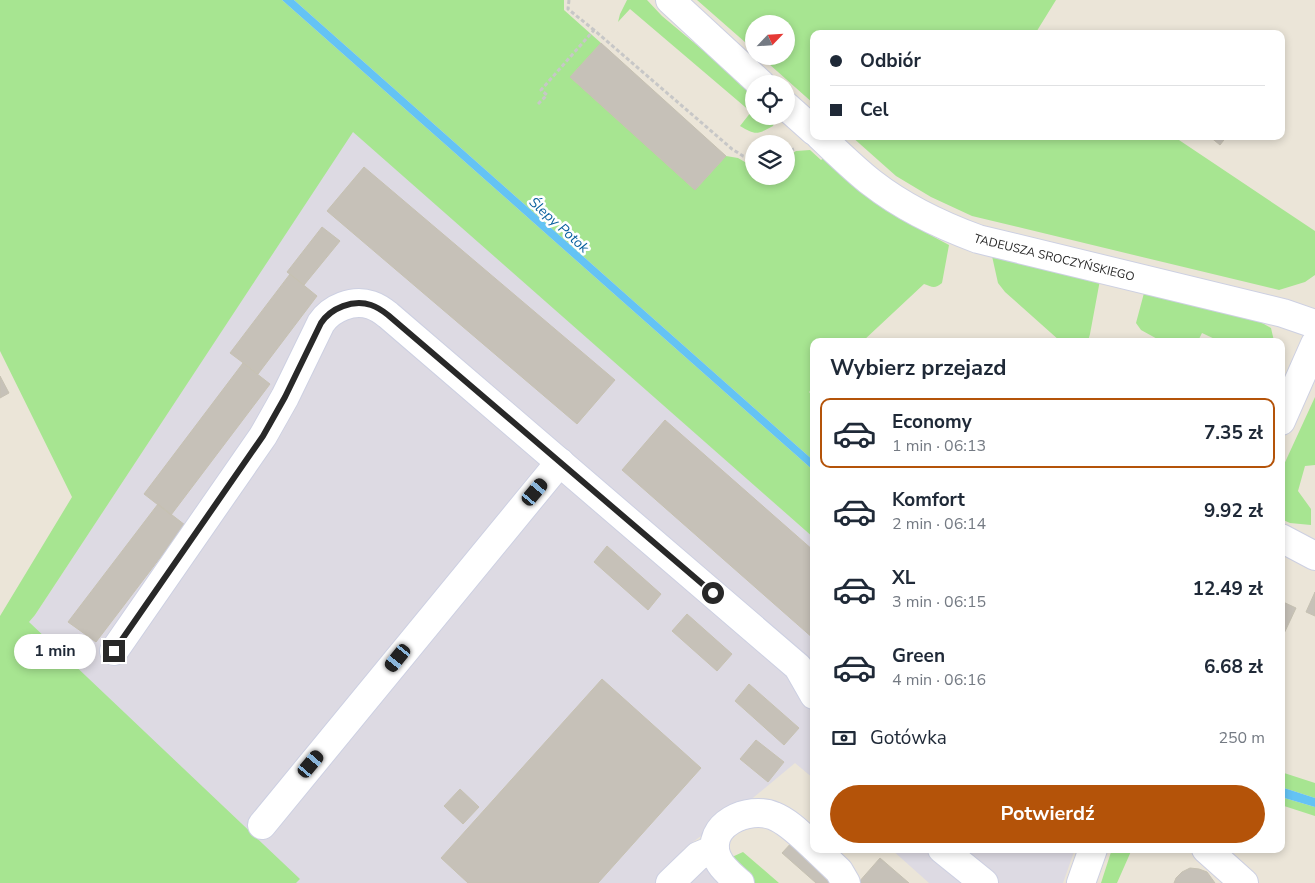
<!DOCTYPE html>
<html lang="pl">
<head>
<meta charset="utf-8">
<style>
	:root { --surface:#fff; --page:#f6f6f7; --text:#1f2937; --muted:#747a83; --line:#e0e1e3; --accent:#b45309 }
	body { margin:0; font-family:"Nunito Sans",sans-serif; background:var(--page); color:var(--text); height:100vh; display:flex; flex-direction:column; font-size:19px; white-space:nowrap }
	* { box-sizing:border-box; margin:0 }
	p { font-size:16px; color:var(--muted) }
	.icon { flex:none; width:28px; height:28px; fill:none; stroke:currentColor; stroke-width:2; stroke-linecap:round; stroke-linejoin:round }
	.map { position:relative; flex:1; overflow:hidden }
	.sheet { position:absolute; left:810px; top:338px; width:475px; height:515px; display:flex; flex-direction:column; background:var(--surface); border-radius:10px; box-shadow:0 2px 8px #0003 }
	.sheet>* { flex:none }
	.guide { position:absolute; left:810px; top:30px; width:475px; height:110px; border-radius:10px; box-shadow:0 2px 8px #0003; display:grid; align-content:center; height:110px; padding:0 20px; background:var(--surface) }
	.needle { width:32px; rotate:65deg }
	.fabs { position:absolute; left:745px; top:15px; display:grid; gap:10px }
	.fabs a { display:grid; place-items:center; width:50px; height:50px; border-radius:50%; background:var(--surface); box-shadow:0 2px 8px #0003; font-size:25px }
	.end { position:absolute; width:22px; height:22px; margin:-11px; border:6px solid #282828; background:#fff; box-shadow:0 0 0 2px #fff }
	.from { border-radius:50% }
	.bubble { position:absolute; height:35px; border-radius:18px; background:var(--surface); box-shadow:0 2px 8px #0003; font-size:16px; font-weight:700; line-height:35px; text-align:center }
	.car { position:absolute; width:15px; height:30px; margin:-15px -8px; border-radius:6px; box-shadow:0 0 4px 1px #0007; background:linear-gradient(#222 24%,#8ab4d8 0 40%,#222 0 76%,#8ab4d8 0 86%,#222 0) }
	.guide b { display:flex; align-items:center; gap:18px; height:48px; font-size:19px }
	.guide b+b { border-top:1px solid var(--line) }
	.guide i { width:12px; height:12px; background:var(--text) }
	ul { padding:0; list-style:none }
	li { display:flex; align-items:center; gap:15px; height:70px; margin:0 10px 8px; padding:0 10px; border:2px solid transparent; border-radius:10px }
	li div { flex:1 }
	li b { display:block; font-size:19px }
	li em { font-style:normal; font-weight:700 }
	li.current { border-color:var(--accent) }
	li>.icon { width:45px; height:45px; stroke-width:1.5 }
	h2 { padding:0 20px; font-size:22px; line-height:60px }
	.pay { display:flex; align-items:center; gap:12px; height:55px; padding:0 20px; font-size:19px }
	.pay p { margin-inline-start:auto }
	.cta { display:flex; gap:10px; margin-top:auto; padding:10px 20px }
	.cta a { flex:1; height:58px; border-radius:30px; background:var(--accent); color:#fff; font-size:20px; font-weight:700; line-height:58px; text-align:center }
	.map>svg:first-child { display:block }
	.industrial { fill:#dddae3 }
	.green { fill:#a7e591 }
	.water { fill:#64c3f4 }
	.building { fill:#c6c1b8; stroke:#c6c1b2 }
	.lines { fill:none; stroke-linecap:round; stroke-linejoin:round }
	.minor-casing { stroke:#cdd0e2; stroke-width:30 }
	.path { stroke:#c7c7c7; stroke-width:3; stroke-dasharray:4 2.5; stroke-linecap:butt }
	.minor { stroke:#fff; stroke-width:28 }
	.route { stroke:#282828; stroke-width:6 }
	.labels { text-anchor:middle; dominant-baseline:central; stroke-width:5; stroke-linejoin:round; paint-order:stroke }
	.street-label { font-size:12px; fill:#282828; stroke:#fff }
	.water-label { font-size:14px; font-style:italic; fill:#075e9d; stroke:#fff }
</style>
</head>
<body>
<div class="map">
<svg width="1315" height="883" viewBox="0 0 1315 883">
	<rect width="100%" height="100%" fill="#ebe5d8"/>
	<path class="industrial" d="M353 131 814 538V779L795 763 748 802 683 849 722 883H0V655L35 615Z
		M891 849H1075L1063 883H929Z"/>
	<path class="green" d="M0 0H282L814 471V538L353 132 35 615 29 622 300 879 296 883H0V616L72 497 0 351Z
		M294 0H564V10L601 43 570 77 695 190 726 156 738 158 750 165 754 164V176H786V157L796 151 810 150 821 160 827 156 876 202 900 219 949 245 942 283C935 289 932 287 924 284L863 341H814V387L809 392 814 397V461Z
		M627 0H647L662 16 754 93V116H776L773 126C757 135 755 135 740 126L751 112 630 9 618 22 620 14Z
		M697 0H1056L1035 34H814V104L760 56H786V24H754V50Z
		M851 136H1173L1315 231V275L1305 282 1279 290 972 216 931 197 896 176Z
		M992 256 1100 280 1090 334 1088 341H1060L1005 292 998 283Z
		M1144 293 1255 319 1271 328 1274 341H1219L1202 333 1198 341H1161L1141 330 1136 323Z
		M1315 397V465L1305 466 1298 491 1311 509V525L1290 523 1281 519V471Z
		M1281 772 1315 783V798L1281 787Z
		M1281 797 1315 807V816L1281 805Z
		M1112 849H1132L1117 883H1101Z
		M743 852 779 883H755L732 863V857Z"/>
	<path class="water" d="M282 0H294L814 461V471Z
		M1281 787 1315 798V807L1281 797Z"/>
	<path class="building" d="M601 43 726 156 695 190 570 77Z
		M1209 136H1227L1220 145Z
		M364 167 615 380 577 424 327 211Z
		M322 227 340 241 304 285 287 272Z
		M290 274 317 296 258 374 230 353Z
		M243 363 270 384 171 515 144 494Z
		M0 376 9 393 0 398Z
		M665 420 814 551V639L622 470Z
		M158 504 185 525 96 642 68 622Z
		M607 546 661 594 648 610 594 562Z
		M1315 592V616L1306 612Z
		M1281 601 1296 608 1281 640Z
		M687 614 732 654 717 671 672 631Z
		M602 679 701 768 598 883H468L441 858Z
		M749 684 799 728 784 745 735 701Z
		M756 740 784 762 768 782 740 759Z
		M460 789 479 807 463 824 444 806Z
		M805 828 837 883H816L782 853Z
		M880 858 909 883H858Z
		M1190 868 1199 869 1207 872 1215 883H1174L1176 878 1182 872Z"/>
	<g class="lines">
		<defs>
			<g id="minor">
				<path d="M670 0 761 84"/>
				<path d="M786 106 814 131"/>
				<path id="s1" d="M820 136C837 152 854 169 872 183 904 208 940 225 978 239L1283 313 1315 324"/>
				<path d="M1281 421 1315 344"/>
				<path d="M1281 538 1315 556"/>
				<path d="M114 651 263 436 285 397 321 323C331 308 353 299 371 305 377 307 383 311 388 315L798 667 814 695"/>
				<path d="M262 825 560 462"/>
				<path d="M816 849 839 871 846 883"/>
				<path d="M942 849 984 883"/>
				<path d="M1206 849 1244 883"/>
				<path d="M670 883 698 856 715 849"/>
				<path d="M740 883C732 876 721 868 717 857 704 825 749 805 774 816 789 822 802 836 814 847"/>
				<path d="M1081 883 1093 849"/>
			</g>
		</defs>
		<use href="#minor" class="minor-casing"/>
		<path class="path" d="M569 0 568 9 594 30
			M538 104 547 95 541 90 594 30 732 149 743 156 754 160
			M786 152 794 149"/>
		<use href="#minor" class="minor"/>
	</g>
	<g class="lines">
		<path class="route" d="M114 651 263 436 285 397 321 323C331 308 353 299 371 305 377 307 383 311 388 315L713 593"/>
	</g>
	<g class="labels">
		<g class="street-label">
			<text stroke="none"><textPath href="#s1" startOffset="269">TADEUSZA SROCZYŃSKIEGO</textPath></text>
		</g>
		<g class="water-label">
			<text transform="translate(559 225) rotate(42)">Ślepy Potok</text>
		</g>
	</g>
</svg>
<div class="fabs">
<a><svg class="needle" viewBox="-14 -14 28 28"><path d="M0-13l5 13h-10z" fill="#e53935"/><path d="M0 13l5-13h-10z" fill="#747a83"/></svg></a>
<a><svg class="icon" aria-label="locate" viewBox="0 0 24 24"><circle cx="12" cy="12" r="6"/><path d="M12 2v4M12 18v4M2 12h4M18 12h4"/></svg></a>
<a><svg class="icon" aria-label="layers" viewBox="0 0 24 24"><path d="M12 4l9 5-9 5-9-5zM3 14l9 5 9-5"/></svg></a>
</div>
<i class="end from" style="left:713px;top:593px"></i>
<i class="end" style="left:114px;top:651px"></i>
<div class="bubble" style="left:14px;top:634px;width:82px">1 min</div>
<i class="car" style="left:535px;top:492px;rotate:40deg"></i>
<i class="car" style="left:398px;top:658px;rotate:219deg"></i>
<i class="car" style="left:311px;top:764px;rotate:40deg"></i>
<div class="guide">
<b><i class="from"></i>Odbiór</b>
<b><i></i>Cel</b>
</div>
<section class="sheet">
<h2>Wybierz przejazd</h2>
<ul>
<li class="current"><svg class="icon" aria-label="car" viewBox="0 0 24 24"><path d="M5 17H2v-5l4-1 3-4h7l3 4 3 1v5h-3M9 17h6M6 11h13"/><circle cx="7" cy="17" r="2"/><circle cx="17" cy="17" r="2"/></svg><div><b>Economy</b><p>1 min · 06:13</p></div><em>7.35 zł</em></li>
<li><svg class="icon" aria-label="car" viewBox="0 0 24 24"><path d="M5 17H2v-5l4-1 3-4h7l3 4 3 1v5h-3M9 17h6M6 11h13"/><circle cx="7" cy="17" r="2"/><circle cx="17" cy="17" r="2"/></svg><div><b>Komfort</b><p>2 min · 06:14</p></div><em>9.92 zł</em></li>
<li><svg class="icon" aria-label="car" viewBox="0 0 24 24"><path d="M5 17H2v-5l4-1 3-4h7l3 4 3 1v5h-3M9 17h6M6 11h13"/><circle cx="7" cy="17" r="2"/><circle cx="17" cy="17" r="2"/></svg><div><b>XL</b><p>3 min · 06:15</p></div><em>12.49 zł</em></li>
<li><svg class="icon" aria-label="car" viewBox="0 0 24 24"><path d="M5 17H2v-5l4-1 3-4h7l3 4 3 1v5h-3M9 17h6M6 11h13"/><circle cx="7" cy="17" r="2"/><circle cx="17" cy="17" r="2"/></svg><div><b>Green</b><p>4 min · 06:16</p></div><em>6.68 zł</em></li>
</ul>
<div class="pay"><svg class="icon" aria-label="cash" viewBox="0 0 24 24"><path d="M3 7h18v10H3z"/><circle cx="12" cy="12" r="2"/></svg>Gotówka<p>250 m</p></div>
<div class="cta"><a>Potwierdź</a></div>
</section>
</div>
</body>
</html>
